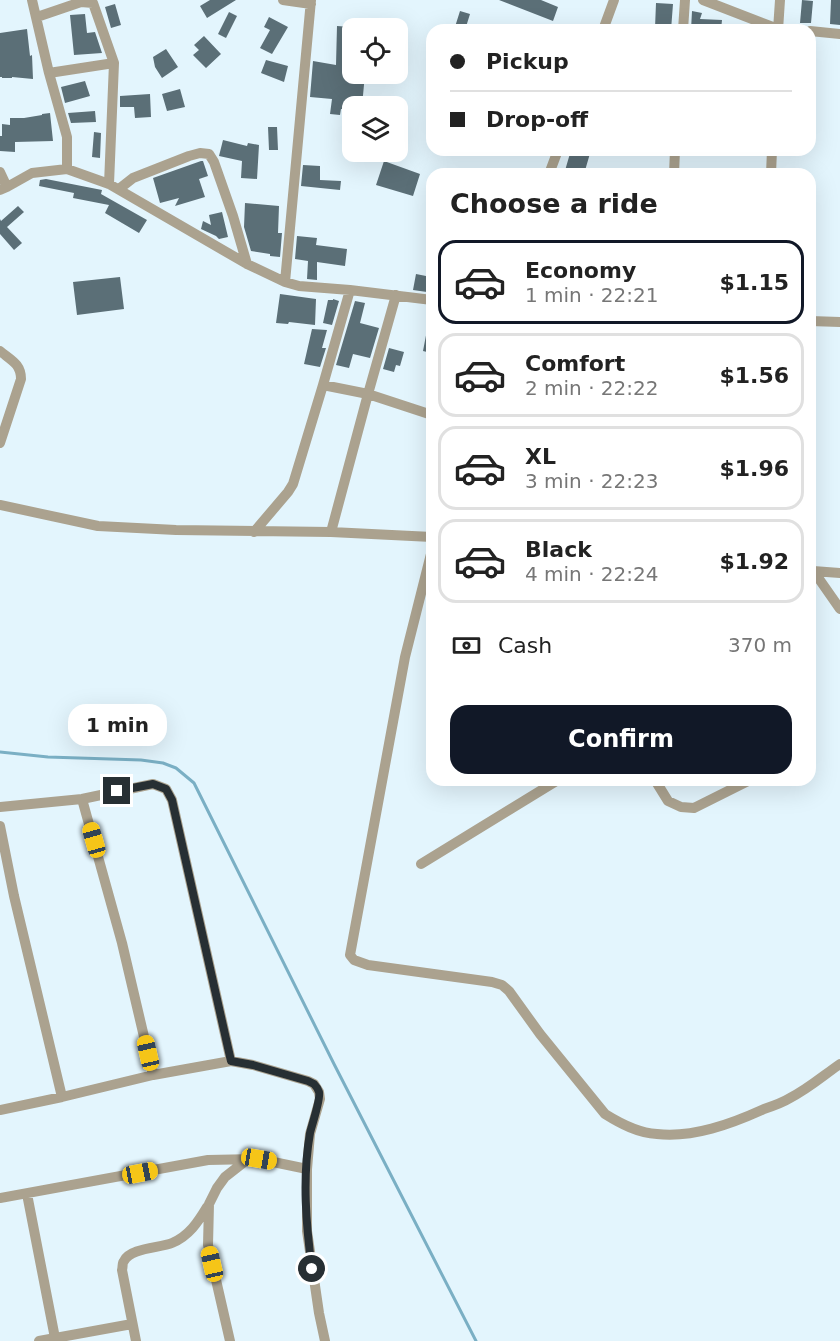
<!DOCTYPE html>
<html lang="en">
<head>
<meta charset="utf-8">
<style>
	:root { --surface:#fff; --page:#f2f2f2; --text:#222; --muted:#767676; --line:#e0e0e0; --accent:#111827 }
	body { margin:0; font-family:"DejaVu Sans",sans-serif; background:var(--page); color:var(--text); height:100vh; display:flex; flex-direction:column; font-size:22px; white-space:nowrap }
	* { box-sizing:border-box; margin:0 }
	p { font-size:20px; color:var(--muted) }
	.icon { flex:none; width:33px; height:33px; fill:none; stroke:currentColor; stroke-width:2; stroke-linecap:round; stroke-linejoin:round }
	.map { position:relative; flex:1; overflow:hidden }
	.side { position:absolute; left:426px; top:168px; width:390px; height:618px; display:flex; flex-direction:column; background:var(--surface); border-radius:18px; box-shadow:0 6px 24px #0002 }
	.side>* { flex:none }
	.banner { position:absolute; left:426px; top:24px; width:390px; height:132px; border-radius:18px; box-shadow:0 6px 24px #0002; display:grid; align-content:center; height:132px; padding:0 24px; background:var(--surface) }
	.fabs { position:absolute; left:342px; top:18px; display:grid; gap:12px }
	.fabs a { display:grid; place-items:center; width:66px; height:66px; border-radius:12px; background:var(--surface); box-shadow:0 6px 24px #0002; font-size:30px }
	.end { position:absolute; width:27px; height:27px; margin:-14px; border:8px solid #272f33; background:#fff; box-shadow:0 0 0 3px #fff }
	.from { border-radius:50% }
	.bubble { position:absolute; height:42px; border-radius:18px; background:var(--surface); box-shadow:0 6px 24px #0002; font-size:20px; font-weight:700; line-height:42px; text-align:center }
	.car { position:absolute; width:18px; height:36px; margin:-18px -9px; border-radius:8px; box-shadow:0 0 4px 2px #0007; background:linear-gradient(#f5c518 24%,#345 0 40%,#f5c518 0 76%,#345 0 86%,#f5c518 0) }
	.banner b { display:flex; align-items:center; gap:21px; height:57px; font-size:22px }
	.banner b+b { border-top:2px solid var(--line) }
	.banner i { width:15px; height:15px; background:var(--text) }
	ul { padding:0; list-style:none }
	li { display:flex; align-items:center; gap:18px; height:84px; margin:0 12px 9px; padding:0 12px; border:3px solid var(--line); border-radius:18px }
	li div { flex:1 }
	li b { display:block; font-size:22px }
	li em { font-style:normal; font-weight:700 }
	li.on { border-color:var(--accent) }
	li>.icon { width:54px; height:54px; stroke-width:1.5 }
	h2 { padding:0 24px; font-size:27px; line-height:72px }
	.pay { display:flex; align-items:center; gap:15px; height:66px; padding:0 24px; font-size:22px }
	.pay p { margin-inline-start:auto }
	.button { display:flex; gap:12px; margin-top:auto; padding:12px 24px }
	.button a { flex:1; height:69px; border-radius:18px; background:var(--accent); color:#fff; font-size:24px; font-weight:700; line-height:69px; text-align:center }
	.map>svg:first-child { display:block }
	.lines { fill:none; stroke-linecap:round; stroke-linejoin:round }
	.stream { stroke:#7aafc4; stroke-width:3 }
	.building { fill:#5b6f77 }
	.minor { stroke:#aba28f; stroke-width:10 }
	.route { stroke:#272f33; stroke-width:8 }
</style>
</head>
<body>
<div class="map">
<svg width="840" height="1341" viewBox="0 0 840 1341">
	<rect width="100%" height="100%" fill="#e3f5fd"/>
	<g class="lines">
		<path class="stream" d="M0 752 48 757 141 760 163 763 176 768 194 783 334 1064 476 1341"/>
	</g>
	<path class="building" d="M210 0H236L207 18 200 6Z
		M499 0H541L558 7 553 21Z
		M802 0 813 1 811 23H800Z
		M831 0H840V25L830 24Z
		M656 3 673 4 671 30 655 28Z
		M115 4 121 25 111 28 105 7Z
		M460 11 470 14 465 30H454Z
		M692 11 702 13 700 19 722 20 721 30H691Z
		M229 12 237 16 226 38 218 34Z
		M85 14 87 33 95 32 102 53 74 55 70 15Z
		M269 17 288 27 272 54 260 48 270 30 264 27Z
		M337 26 351 27V44H346L345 66H352V74H365L362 106H352V110L341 109 340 115 330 114 332 99 310 97 313 61 336 65Z
		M27 29 30 56 32 55 33 79 12 77V78H2V77H0V33Z
		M204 36 221 54 206 68 193 55 199 50 194 45Z
		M166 49 178 67 162 78 155 67 153 57Z
		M266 60 288 66 284 82 261 73Z
		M85 81 90 96 65 103 61 87Z
		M180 89 185 107 167 111 162 94Z
		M150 94 151 117 135 118 134 107H120V96Z
		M95 111 96 122 71 123 68 113Z
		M50 113 53 141 15 142V152L0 151V136H2V124L10 125V118H24L42 115V114Z
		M268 127H277L278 150H269Z
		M94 132 101 133 100 158 92 157Z
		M223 140 247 146 248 143 259 145 257 179 241 178 242 161 219 156Z
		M571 150H591L584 174H564Z
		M201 161H203L208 176 199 179 205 197 175 206 179 198 160 203 153 178Z
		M384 161 420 174 413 196 376 185Z
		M303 165 320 166V180L341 181 340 190 301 186Z
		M46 179 102 190 101 194 147 220 139 233 105 213 109 205 73 198 74 193 39 186 40 180Z
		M245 203 279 206 278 233H282L280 257 270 256V254L251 251 244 227Z
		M18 206 24 212 7 227 22 243 14 250 0 234V219L1 221Z
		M222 212 228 237 219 239 216 236 201 229 203 221 211 225 209 215Z
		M297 236 317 238 316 245 347 249 345 266 317 262V280L307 279 308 261 295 259Z
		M416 274 431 277 427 292 413 290Z
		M120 277 124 309 77 315 73 282Z
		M280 294 316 299 315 325 289 322 288 324 276 323Z
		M333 299 339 301 332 325 323 323 328 300H333Z
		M355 301 365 303 360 323 379 328 370 358 353 354 349 368 336 365Z
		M428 325H432L431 353 423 351Z
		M312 329 327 330 322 348H326L320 367 304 364Z
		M389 348 404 352 400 366 396 365 394 372 383 369Z"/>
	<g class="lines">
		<path class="minor" d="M32 0 49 73 67 137V169
			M283 0 311 4
			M703 0 778 29 793 30
			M37 17 81 2 93 3 114 63 109 184
			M603 30 614 0
			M683 30 685 0
			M778 30 780 0
			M810 31 840 34
			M49 73 114 63
			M0 172 7 187
			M549 174 558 150
			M674 174 675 150
			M771 174 772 150
			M119 189 133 178 189 156 200 153 209 154 214 162 233 216 247 264
			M0 190 7 187 32 173 67 169 109 184 247 264 285 282 299 286 350 290 432 300
			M285 282 311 0
			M810 321 840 322
			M0 351C11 360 21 364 21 379L0 443
			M323 385 368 394 432 415
			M0 505 98 526 176 530 331 532 432 537
			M254 532 288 492 293 484 323 385 350 290
			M331 532 368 394 396 295
			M432 550 405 657 350 955 354 960 368 965 492 982 502 985 509 991 540 1034 605 1114C621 1124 638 1133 657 1134 693 1138 731 1124 764 1109 773 1106 782 1103 790 1098 808 1089 824 1075 840 1064
			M810 566 840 609
			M813 571 840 573
			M655 780 668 801 681 807 694 808 750 780
			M82 799 122 943 153 1075
			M0 807 82 799 153 784 166 789 172 800 231 1061 253 1065 308 1081 314 1084 319 1092 320 1099 310 1134 307 1169V1231L319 1313 325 1341
			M0 826 14 896 62 1097
			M421 864 558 780
			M0 1110 62 1097 153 1075 231 1061
			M27 1194 55 1338
			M0 1198 208 1160 259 1159 307 1169
			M39 1341 132 1324
			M136 1341 122 1270C123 1267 122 1263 124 1261 130 1248 160 1248 172 1243 189 1236 198 1222 207 1207
			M230 1341 208 1245 209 1204 217 1188 225 1177 248 1159"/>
	</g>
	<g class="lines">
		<path class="route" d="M117 791 153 784 166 789 172 800 231 1061 253 1065 308 1081 314 1084C316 1086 318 1089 319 1092 321 1099 312 1124 310 1133 302 1178 306 1225 312 1269"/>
	</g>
</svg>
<div class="fabs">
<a><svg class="icon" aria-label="locate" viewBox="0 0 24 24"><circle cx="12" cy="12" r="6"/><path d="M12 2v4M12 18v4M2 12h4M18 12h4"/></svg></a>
<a><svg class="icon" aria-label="layers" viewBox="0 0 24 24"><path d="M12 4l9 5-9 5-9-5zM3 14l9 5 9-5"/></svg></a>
</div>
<i class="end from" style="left:312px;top:1269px"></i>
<i class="end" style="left:117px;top:791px"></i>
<div class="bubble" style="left:68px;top:704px;width:99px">1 min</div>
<i class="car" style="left:94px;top:840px;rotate:344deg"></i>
<i class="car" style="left:148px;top:1053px;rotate:347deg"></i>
<i class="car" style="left:259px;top:1159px;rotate:100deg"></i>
<i class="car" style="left:140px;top:1173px;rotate:79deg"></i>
<i class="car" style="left:212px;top:1264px;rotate:347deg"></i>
<div class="banner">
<b><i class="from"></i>Pickup</b>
<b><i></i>Drop-off</b>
</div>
<section class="side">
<h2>Choose a ride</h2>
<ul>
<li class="on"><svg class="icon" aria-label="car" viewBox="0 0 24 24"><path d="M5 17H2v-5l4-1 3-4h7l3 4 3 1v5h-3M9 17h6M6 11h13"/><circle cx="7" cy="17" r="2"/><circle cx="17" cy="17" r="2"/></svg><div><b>Economy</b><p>1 min · 22:21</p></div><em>$1.15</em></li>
<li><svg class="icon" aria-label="car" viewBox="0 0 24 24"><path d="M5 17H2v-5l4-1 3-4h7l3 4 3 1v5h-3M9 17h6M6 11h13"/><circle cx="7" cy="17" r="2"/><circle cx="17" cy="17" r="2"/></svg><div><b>Comfort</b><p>2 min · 22:22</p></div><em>$1.56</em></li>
<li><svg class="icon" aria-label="car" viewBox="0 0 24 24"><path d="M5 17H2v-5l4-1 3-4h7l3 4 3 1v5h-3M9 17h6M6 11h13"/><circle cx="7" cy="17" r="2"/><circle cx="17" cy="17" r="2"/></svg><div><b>XL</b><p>3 min · 22:23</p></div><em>$1.96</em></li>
<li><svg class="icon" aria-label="car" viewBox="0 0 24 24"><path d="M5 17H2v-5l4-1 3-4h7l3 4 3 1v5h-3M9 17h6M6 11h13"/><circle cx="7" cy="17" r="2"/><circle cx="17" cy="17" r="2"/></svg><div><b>Black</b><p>4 min · 22:24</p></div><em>$1.92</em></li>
</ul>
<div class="pay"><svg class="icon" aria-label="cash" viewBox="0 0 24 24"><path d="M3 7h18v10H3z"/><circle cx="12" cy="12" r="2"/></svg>Cash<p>370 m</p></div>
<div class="button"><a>Confirm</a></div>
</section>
</div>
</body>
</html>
